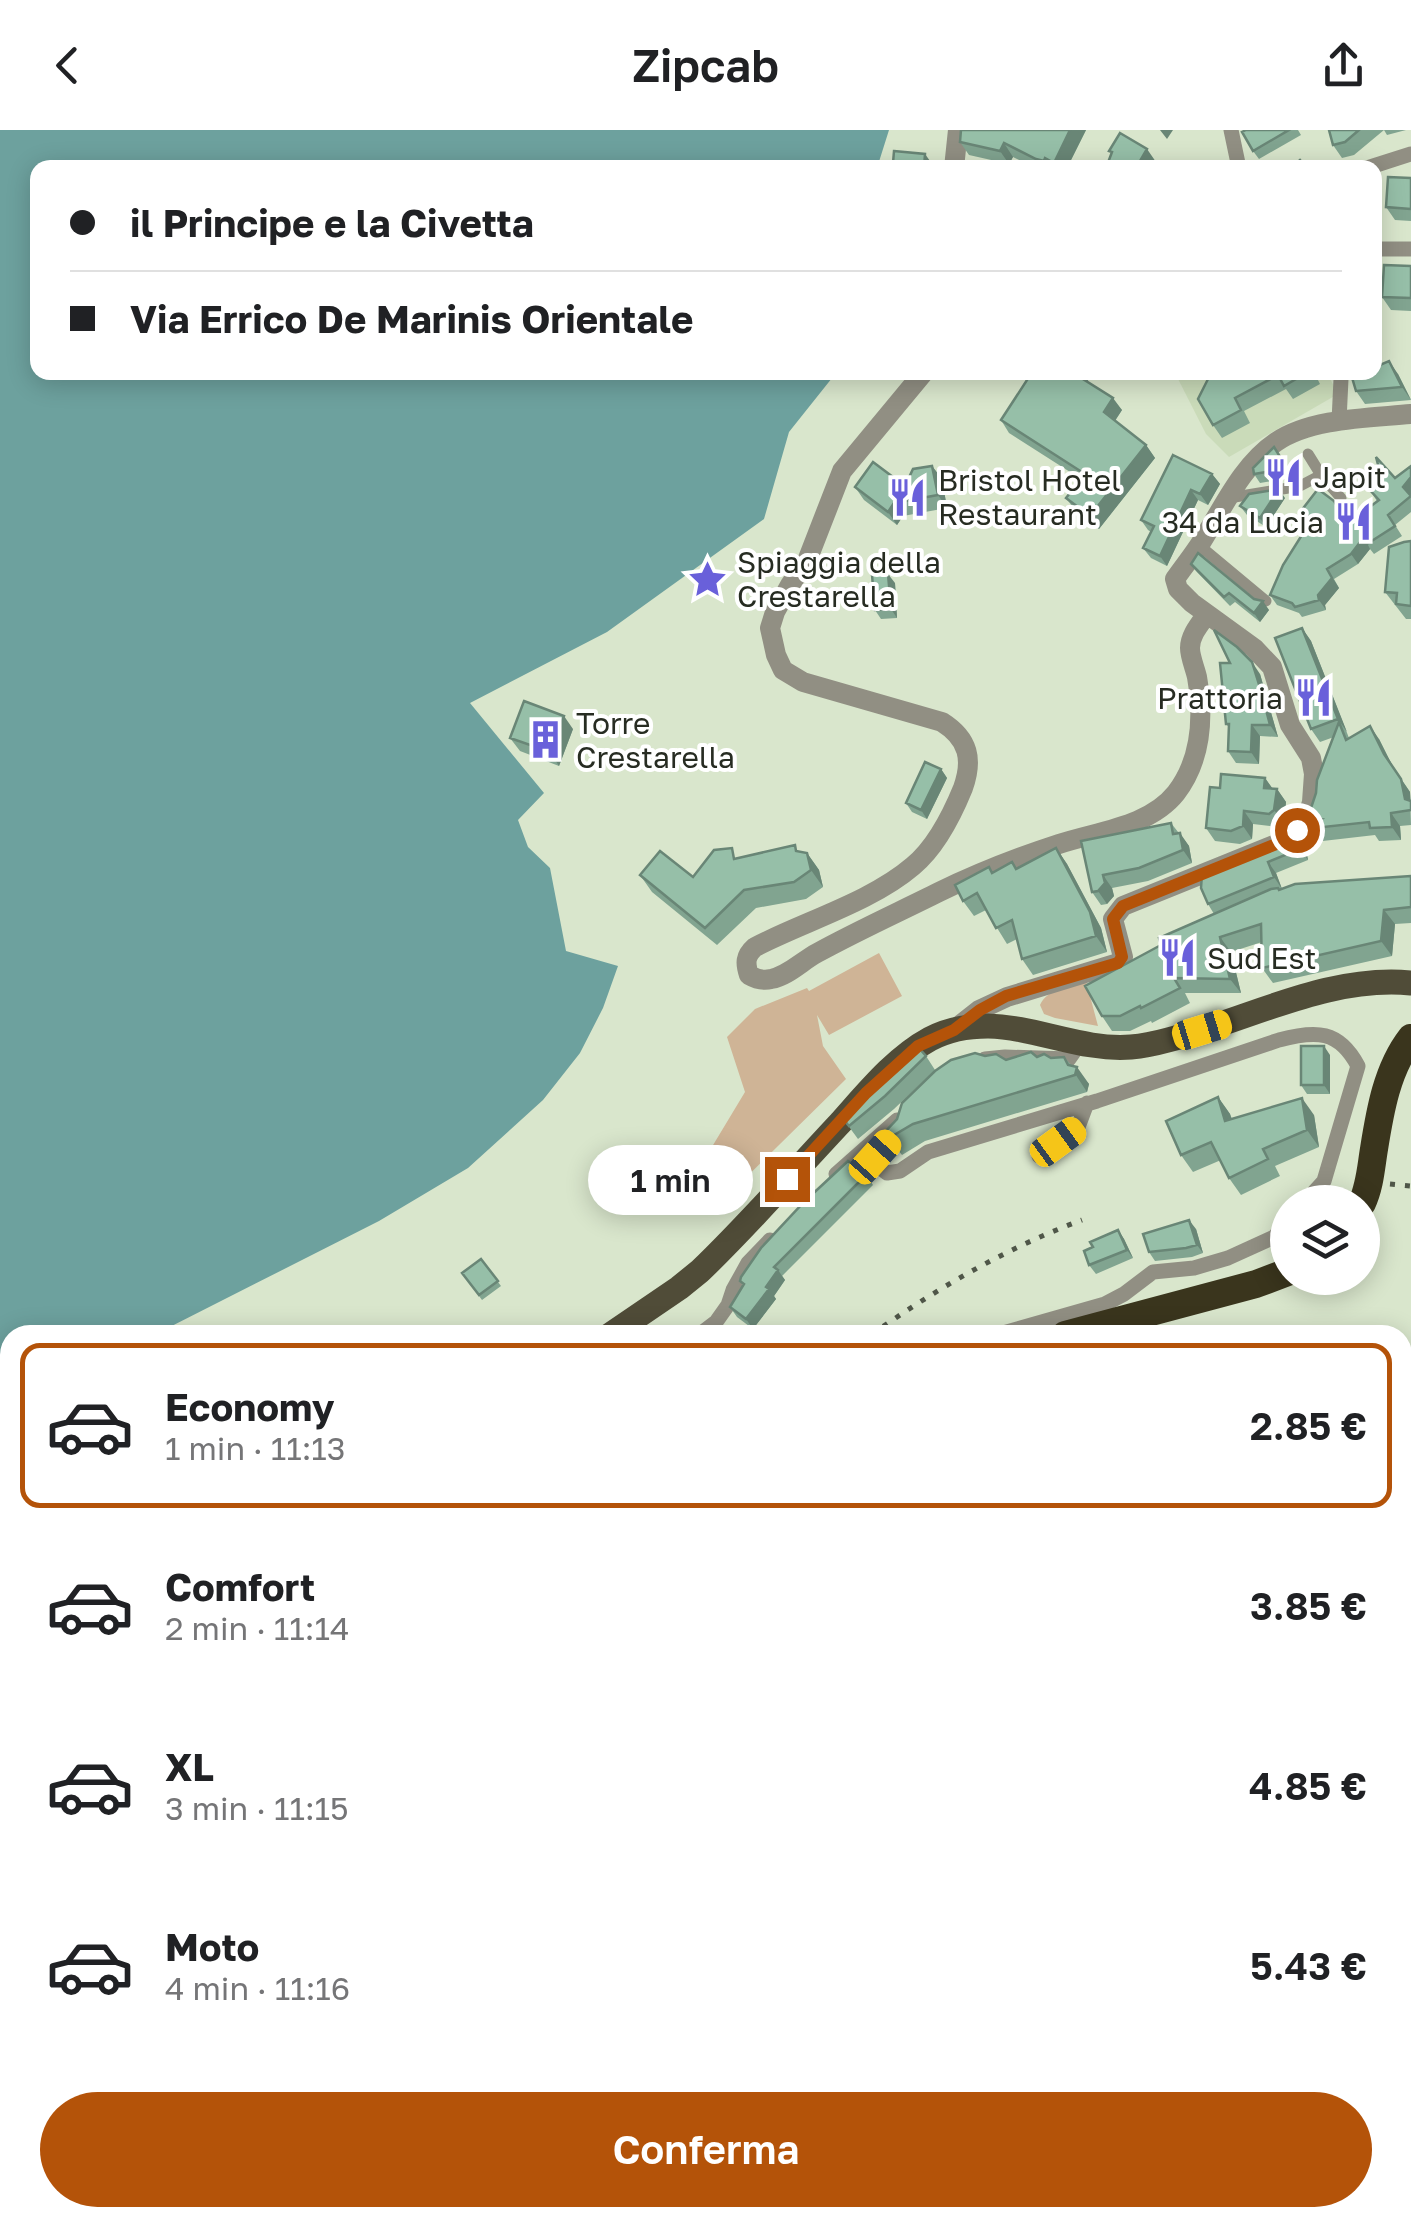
<!DOCTYPE html>
<html lang="it">
<head>
<meta charset="utf-8">
<style>
	:root { --surface:#fff; --page:#f6f6f6; --text:#202124; --muted:#757577; --line:#e0e0e0; --accent:#b45309 }
	body { margin:0; font-family:"Golos Text",sans-serif; background:var(--page); color:var(--text); height:100vh; display:flex; flex-direction:column; font-size:38px; white-space:nowrap }
	* { box-sizing:border-box; margin:0 }
	p { font-size:32px; color:var(--muted) }
	.icon { flex:none; width:55px; height:55px; fill:none; stroke:currentColor; stroke-width:2; stroke-linecap:round; stroke-linejoin:round }
	.map { position:relative; flex:1; overflow:hidden }
	.panel { position:absolute; left:0px; top:1195px; width:1412px; height:902px; display:flex; flex-direction:column; background:var(--surface); border-radius:30px 30px 0 0; box-shadow:0 5px 25px #0003 }
	.panel>* { flex:none }
	.top-card { position:absolute; left:30px; top:30px; width:1352px; height:220px; border-radius:20px; box-shadow:0 5px 25px #0003; display:grid; align-content:center; height:220px; padding:0 40px; background:var(--surface) }
	.controls { position:absolute; left:1270px; top:1055px; display:grid; gap:20px }
	.controls a { display:grid; place-items:center; width:110px; height:110px; border-radius:50%; background:var(--surface); box-shadow:0 5px 25px #0003; font-size:50px }
	.end { position:absolute; width:45px; height:45px; margin:-22px; border:12px solid #b45309; background:#fff; box-shadow:0 0 0 5px #fff }
	.from { border-radius:50% }
	.bubble { position:absolute; height:70px; border-radius:35px; background:var(--surface); box-shadow:0 5px 25px #0003; font-size:32px; font-weight:600; line-height:70px; text-align:center }
	.car { position:absolute; width:30px; height:60px; margin:-30px -15px; border-radius:12px; box-shadow:0 0 8px 2px #0007; background:linear-gradient(#f5c518 24%,#345 0 40%,#f5c518 0 76%,#345 0 86%,#f5c518 0) }
	.top-card b { display:flex; align-items:center; gap:35px; height:95px; font-size:38px }
	.top-card b+b { border-top:2px solid var(--line) }
	.top-card i { width:25px; height:25px; background:var(--text) }
	ul { padding:18px 0 0; list-style:none }
	li { display:flex; align-items:center; gap:30px; height:165px; margin:0 20px 15px; padding:0 20px; border:5px solid transparent; border-radius:20px }
	li div { flex:1 }
	li b { display:block; font-size:38px }
	li em { font-style:normal; font-weight:600 }
	li.on { border-color:var(--accent) }
	li>.icon { width:90px; height:90px; stroke-width:1.5 }
	.button { display:flex; gap:20px; margin-top:auto; padding:20px 40px }
	.button a { flex:1; height:115px; border-radius:60px; background:var(--accent); color:#fff; font-size:40px; font-weight:600; line-height:115px; text-align:center }
	header { display:flex; justify-content:space-between; align-items:center; height:130px; padding:0 40px; background:var(--surface); font-size:45px; font-weight:600 }
	.map>svg:first-child { display:block }
	.built { fill:#cadbb9 }
	.green { fill:#cfb496 }
	.water { fill:#6da19e }
	.lines { fill:none; stroke-linecap:round; stroke-linejoin:round }
	.service { stroke:#918f83; stroke-width:8 }
	.pedestrian { stroke:#918f83; stroke-width:11 }
	.minor { stroke:#918f83; stroke-width:15 }
	.tertiary { stroke:#918f83; stroke-width:20 }
	.primary { stroke:#504c38; stroke-width:25 }
	.motorway { stroke:#3a351d; stroke-width:28 }
	.rail { stroke:#4f5648; stroke-width:5; stroke-dasharray:5 10; stroke-linecap:butt }
	.wall { fill:#81a490 }
	.shaded-wall { fill:#698676 }
	.building { fill:#96bfa8; stroke:#698676; stroke-width:2.5 }
	.route { stroke:#b45309; stroke-width:12 }
	.labels { text-anchor:middle; dominant-baseline:central; stroke-width:8; stroke-linejoin:round; paint-order:stroke }
	.poi-label { font-size:30px; fill:#272c22; stroke:#fff; text-anchor:start }
</style>
</head>
<body>
<header><svg class="icon" aria-label="back" viewBox="0 0 24 24"><path d="M15 5l-7 7 7 7"/></svg>Zipcab<svg class="icon" aria-label="share" viewBox="0 0 24 24"><path d="M12 15V3M7 8l5-5 5 5M5 13v7h14v-7"/></svg></header>
<div class="map">
<svg width="1411" height="2097" viewBox="0 0 1411 2097">
	<rect width="100%" height="100%" fill="#d9e6cc"/>
	<path class="built" d="M1175 243H1327L1338 264 1229 327 1206 304Z"/>
	<path class="green" d="M879 823 902 866 829 905 817 885 823 916 846 949 714 1079 689 1055 745 962 727 907 755 879 807 858 809 861Z
		M1086 851 1098 896 1055 888 1044 884 1040 875C1048 858 1069 857 1086 851Z
		M1403 1419 1411 1421V2097H786L784 2088H1402Z"/>
	<path class="water" d="M0 0H889L877 38H38V242L836 243 789 302 764 389 607 502 470 573 544 663 518 690 528 717 550 738 566 821 618 836 603 878 580 923 543 970 468 1038 379 1091 154 1205H10V1282L0 1287Z"/>
	<g class="lines">
		<path class="service" d="M0 1427 10 1425
			M0 1488 10 1487
			M0 1726 10 1733
			M0 1742 10 1741
			M0 1762 10 1761
			M0 1873 10 1878
			M169 2088 170 2097"/>
		<path class="pedestrian" d="M1308 324 1321 345 1341 368
			M1229 368 1300 356 1321 345
			M1200 416 1266 471"/>
		<path class="minor" d="M1231 0 1239 38
			M1367 38 1411 24
			M1375 119H1411
			M1339 242 1341 249 1339 291
			M985 929 1005 927 1069 929 1081 912
			M901 997 875 1027 878 1036 887 1043 900 1041 928 1022 1097 971 1279 910C1316 900 1339 900 1358 936L1324 1051 1305 1072
			M1039 1026 1078 997 1087 973
			M836 1044 897 990
			M699 1205 716 1192 728 1175 733 1160 748 1133 770 1110
			M996 1205 1105 1174 1124 1164 1153 1142 1194 1138 1228 1128 1274 1107 1288 1092"/>
		<path class="tertiary" d="M954 38 958 0
			M924 242 842 341 807 431 790 455 775 482 770 498 776 525 783 540 803 552 942 592C969 609 973 630 963 658 952 685 936 717 913 736 871 772 805 791 755 817 745 826 745 833 749 845 756 849 763 851 771 849 788 846 802 831 817 823 857 801 899 782 939 762 978 743 1019 727 1059 714 1098 701 1149 697 1176 663 1202 629 1204 588 1197 547 1195 538 1190 527 1190 518 1190 505 1200 494 1207 484
			M955 899 979 880 1007 867 1118 833 1123 827 1113 789 1123 776 1279 713 1306 693 1312 672 1314 644 1311 628 1290 595 1272 537 1254 518 1192 473 1178 459 1175 449C1184 436 1194 424 1202 411 1223 378 1242 335 1276 312 1311 288 1370 288 1411 284"/>
		<path class="primary" d="M610 1205 679 1158 700 1141C749 1094 794 1042 841 992 867 963 895 928 930 909 947 900 969 896 988 896 1036 897 1083 921 1131 917 1143 916 1157 913 1168 910 1248 890 1327 845 1411 853
			M214 2088 215 2097
			M240 2088 242 2097
			M338 2097 341 2088
			M488 2097 490 2088"/>
		<path class="motorway" d="M1362 1073C1370 1056 1371 1037 1374 1019 1380 981 1387 939 1411 908
			M1065 1205 1256 1154 1288 1142
			M1402 1232 1411 1235
			M1402 1269 1411 1271
			M1402 1376 1411 1378
			M1402 1399 1411 1401
			M747 2088 749 2097"/>
		<path class="rail" d="M1390 1054 1411 1056
			M871 1205C936 1159 1006 1118 1082 1090
			M547 2097 548 2088"/>
	</g>
	<path class="wall" d="M961 0H1086L1067 38H1036L1013 27 1009 34 969 25 960 12Z
		M1246 0H1298L1301 5 1259 29 1253 21Z
		M1329 0H1384L1354 25 1342 28 1333 15Z
		M1384 0H1406L1387 5Z
		M1411 48V91L1395 90 1386 77Z
		M1411 136V181L1391 180 1382 167Z
		M1376 237 1398 244 1411 270 1365 274 1356 261Z
		M1025 242H1094L1087 251 1122 280 1115 291 1146 315 1155 328 1099 399 1075 380 1066 368 1081 349 1009 303 1001 290 1027 249 1024 244Z
		M1217 242H1314L1320 254 1293 269 1286 259 1244 281 1250 293 1222 308 1213 295Z
		M1274 317 1290 342 1291 348 1260 353 1254 344Z
		M932 336 942 349 947 378 903 386 897 395 864 370 855 357 905 356Z
		M1411 336V382L1395 395 1402 406 1374 424 1370 419 1358 434 1334 449 1339 458 1325 475 1326 480 1302 487 1299 483 1277 475 1270 465 1310 392 1301 381H1341L1348 393 1377 371 1369 359 1395 348Z
		M1212 344 1220 354 1208 375 1198 370 1167 436 1151 428 1143 418 1151 402 1148 400 1141 390Z
		M1285 368 1266 397 1247 385 1240 376Z
		M1411 411V489H1406L1385 462Z
		M1191 434 1254 469 1269 480 1260 492 1235 472 1230 476 1197 442Z
		M895 453 897 488 881 489 875 480Z
		M1302 498 1311 511 1349 608 1379 609 1393 637 1410 662 1411 695 1400 696 1401 710 1379 711 1375 705 1314 712 1305 699 1312 693 1308 687 1334 607 1320 612 1311 599Z
		M1260 544 1278 607 1260 606 1259 634 1236 633 1228 621 1229 597 1226 594Z
		M573 599 559 636 520 621 510 608Z
		M941 639 947 648 927 689 912 682 906 673Z
		M1265 648 1273 659H1277L1286 672 1284 693 1278 697 1253 694 1252 709 1240 714 1215 711 1206 698 1220 658Z
		M1171 693 1189 716 1192 733 1148 751 1112 758 1114 766 1107 774 1101 775 1092 762 1081 711Z
		M1297 704 1305 715 1308 730 1276 743 1282 759 1411 746V793L1395 794 1392 826 1273 853 1262 838V812L1231 822 1241 863H1185L1190 873 1152 893 1151 891 1130 901H1112L1102 886 1161 815 1214 784 1208 774 1276 714Z
		M1056 718 1067 734 1101 798 1107 822 1033 845 1022 829 1017 809 1007 814 986 780 974 786 963 771 993 742 1012 732 1017 739Z
		M799 722 807 723 819 740 823 757 806 769 756 778 717 815 652 762 640 745 693 747 739 728Z
		M1330 925V964H1307L1301 955Z
		M926 926 935 940 894 979 858 1009 844 990Z
		M985 926 1006 930 1064 927 1089 954 1087 962 925 1011 902 1025 884 1003Z
		M1218 967 1230 984 1232 989 1314 985 1319 1017 1275 1036 1280 1046 1241 1065 1229 1048 1221 1030 1193 1042 1181 1025Z
		M866 1045 873 1055 782 1146 785 1150 774 1166 776 1169 753 1199 737 1187 730 1177 743 1155 740 1151Z
		M1196 1099 1203 1123 1192 1127 1155 1131 1149 1122Z
		M1118 1100 1124 1109 1133 1128 1096 1144 1089 1135 1093 1117Z
		M481 1129 501 1156 482 1170 462 1143Z
		M10 1505V1618L0 1619V1507Z
		M10 1825V1861L4 1858 0 1852V1845Z"/>
	<path class="shaded-wall" d="M1070 0H1086L1067 38H1057L1054 33Z
		M1160 0H1173L1167 9Z
		M1004 13 1013 27 1009 34 1000 21Z
		M1147 19 1156 32 1153 38H1136Z
		M925 24 935 38H924Z
		M1389 231 1398 244 1411 270 1402 257Z
		M1076 242H1094L1084 256Z
		M1113 268 1122 280 1112 295 1104 282Z
		M1146 315 1155 328 1099 399 1090 386Z
		M1274 317 1290 342 1291 348 1284 339Z
		M932 336 942 349 947 378 938 365Z
		M1212 344 1220 354 1208 375 1200 364Z
		M1411 347V365L1403 357Z
		M1279 359 1285 368 1266 397 1260 388Z
		M1191 360 1198 370 1167 436 1160 426Z
		M894 373 903 386 897 395 888 382Z
		M1364 407 1370 419 1358 434 1351 424Z
		M1327 439 1339 458 1325 475 1326 480 1319 470 1318 465Z
		M888 444 895 453 897 488 891 479Z
		M1263 471 1269 480 1260 492 1254 483Z
		M1302 498 1311 511 1347 602 1338 589Z
		M1252 532 1260 544 1278 607 1270 595Z
		M564 586 573 599 559 636 550 622Z
		M1252 595 1260 606 1259 634 1251 622Z
		M1370 596 1379 609 1393 637 1410 662 1411 677 1405 669Z
		M941 639 947 648 927 689 921 680Z
		M1265 648 1274 661 1264 658Z
		M1277 659 1286 672 1284 693 1274 680Z
		M1244 681 1253 694 1252 709 1243 696Z
		M1391 683 1400 696 1401 710 1392 697Z
		M1180 703 1189 716 1192 733 1183 720Z
		M1297 704 1305 715 1308 730 1300 719Z
		M1056 718 1067 734 1101 798 1107 822 1096 806Z
		M807 723 819 740 823 757 811 740Z
		M1268 732 1276 743 1282 759 1274 747Z
		M1103 745 1112 758 1114 766 1107 774 1098 761Z
		M1384 780 1395 794 1392 826 1381 811Z
		M1220 807 1231 822 1241 863 1230 849Z
		M1324 916 1330 925V964L1324 955Z
		M1064 927 1075 943 1077 937 1089 954 1087 962Z
		M1218 967 1230 984 1237 1008 1225 991Z
		M1302 968 1314 985 1319 1017 1307 1000Z
		M1189 1090 1196 1099 1203 1123 1197 1115Z
		M1118 1100 1124 1109 1133 1128 1127 1120Z
		M778 1140 785 1150 774 1166 776 1169 753 1199 746 1189Z"/>
	<path class="building" d="M961 0H1070L1054 33 1045 28 1044 31 1036 29 1004 13 1000 21 960 12Z
		M1246 0H1289L1253 21 1242 2Z
		M1329 0H1359L1345 12 1333 15Z
		M1120 3 1147 19 1136 38H1106L1112 22 1109 21Z
		M894 21 925 24 924 38H880V32L893 33Z
		M1300 30 1307 38H1291Z
		M1388 47 1411 48V79L1386 77Z
		M1384 135 1411 136V168L1382 167Z
		M1389 231 1402 257 1356 261 1351 244 1375 242V237Z
		M1025 242H1076L1075 244 1113 268 1104 282 1146 315 1090 386 1066 368 1085 344 1001 290 1029 247 1024 244Z
		M1217 242H1308L1284 256 1278 245 1235 268 1241 280 1213 295 1198 269 1209 247Z
		M1274 317 1284 333V339L1254 344 1253 338Z
		M1173 325 1212 344 1200 364 1191 360 1160 426 1143 418 1154 396 1141 390Z
		M1376 327 1395 348 1411 336V347L1403 357 1411 366 1388 385 1395 396 1367 414 1364 407 1351 424 1327 439 1332 448 1318 465 1319 470 1295 477 1292 473 1270 465 1283 435 1312 389 1301 381 1318 359 1334 371 1347 394 1379 370 1369 359 1382 350Z
		M873 332 905 356 913 339 932 336 938 365 894 373 888 382 855 357Z
		M1279 359 1260 388 1240 376 1249 364Z
		M1411 411V476L1396 474 1397 463 1385 462 1389 417 1404 412Z
		M1198 423 1254 469 1263 471 1254 483 1229 463 1224 467 1191 434Z
		M888 444 891 479 875 480 872 445Z
		M1302 498 1338 589 1311 599 1275 508Z
		M1214 500 1237 517 1252 532 1261 561 1270 595H1252L1251 622 1228 621 1229 594H1226L1220 533H1230Z
		M524 571 564 586 550 622 510 608Z
		M1339 592 1346 610 1370 596 1384 624 1401 649 1405 669 1411 671V680L1391 683 1392 697 1370 698 1369 692 1305 699 1304 697 1321 689 1308 687 1316 663 1317 650Z
		M925 632 941 639 921 680 906 673Z
		M1221 644 1265 648 1264 658 1277 659 1274 680 1269 684 1244 681 1243 696 1231 701 1206 698 1210 657 1220 658Z
		M1171 693 1173 704 1180 703 1183 720 1139 738 1103 745 1105 753 1098 761 1092 762 1081 711Z
		M1297 704 1300 719 1268 732 1274 747 1208 774 1201 758 1202 744 1276 714Z
		M795 715 796 721 807 723 811 740 794 752 744 760 705 798 640 745 660 721 693 747 714 720 732 718 734 729Z
		M1056 718 1090 782 1096 806 1022 829 1012 790 996 798 977 763 963 771 955 755 989 737 992 743 1012 732 1016 739Z
		M1411 746V777L1384 780 1381 811 1262 838 1261 794 1220 807 1230 849 1174 848 1180 858 1141 878 1140 876 1120 886H1102L1085 856 1161 815 1159 808 1271 759 1278 758 1279 760 1295 754Z
		M1301 916H1324V955H1301Z
		M918 917 926 926 885 966 849 996 844 990 885 945Z
		M1031 922 1037 927 1044 924 1051 928 1064 927 1068 935 1077 937 1075 945 913 994 889 1008 884 1003 897 989 902 973 935 941 951 930 975 923 985 926 996 924 1006 930Z
		M1218 967 1225 991 1302 968 1307 1000 1263 1019 1268 1029 1229 1048 1211 1012 1181 1025 1166 991Z
		M848 1031 866 1045 774 1137 778 1140 766 1157 769 1159 746 1189 730 1177 744 1154 740 1151 741 1147 761 1118 804 1072Z
		M1189 1090 1197 1115 1186 1118 1149 1122 1143 1104Z
		M1118 1100 1127 1120 1089 1135 1084 1121 1093 1117 1090 1112Z
		M481 1129 498 1151 479 1165 462 1143Z
		M10 1505V1609L0 1610V1507Z
		M9 1825H10V1854L0 1850V1845Z
		M10 1919V1963L4 1964 0 1937V1921Z"/>
	<g class="lines">
		<path class="route" d="M787 1049 866 963 918 916 954 900 980 880 1006 866 1118 833 1122 827 1113 789 1123 776 1279 713 1297 700"/>
	</g>
	<defs>
		<symbol id="restaurant-bare" viewBox="-9 -9 18 18"><path d="M-5-6h1v4h1v-4h1v4h1v-4h1v5L-1.5 .5V6h-2V.5L-5-1ZM5-6V6H3V1.5H1.5Q1.5-4 5-6Z" fill="#6960da" stroke="#fff" stroke-width="2.5" paint-order="stroke"/></symbol>
		<symbol id="sight-bare" viewBox="-9 -9 18 18"><path d="M0-6L1.8-2.2L6-1.7L2.9 1.2L3.7 5.4L0 3.3L-3.7 5.4L-2.9 1.2L-6-1.7L-1.8-2.2Z" fill="#6960da" stroke="#fff" stroke-width="2.5" paint-order="stroke"/></symbol>
		<symbol id="building-bare" viewBox="-9 -9 18 18"><path d="M-4-6H4V6H1V3H-1V6H-4ZM-2.5-4.3h1.7v1.8h-1.7ZM.8-4.3h1.7v1.8H.8ZM-2.5-1h1.7V.8h-1.7ZM.8-1h1.7V.8H.8Z" fill="#6960da" stroke="#fff" stroke-width="2.5" paint-order="stroke"/></symbol>
	</defs>
	<g fill-rule="evenodd">
		<use href="#restaurant-bare" x="1256" y="320" width="55" height="55"/>
		<use href="#restaurant-bare" x="880" y="340" width="55" height="55"/>
		<use href="#restaurant-bare" x="1326" y="364" width="55" height="55"/>
		<use href="#sight-bare" x="680" y="422" width="55" height="55"/>
		<use href="#restaurant-bare" x="1286" y="540" width="55" height="55"/>
		<use href="#building-bare" x="518" y="582" width="55" height="55"/>
		<use href="#restaurant-bare" x="1150" y="800" width="55" height="55"/>
	</g>
	<g class="labels">
		<g class="poi-label">
			<text x="1314" y="347">Japit</text>
			<text x="938" y="350">Bristol Hotel<tspan x="938" dy="34">Restaurant</tspan></text>
			<text x="1324" y="392" text-anchor="end">34 da Lucia</text>
			<text x="737" y="432">Spiaggia della<tspan x="737" dy="34">Crestarella</tspan></text>
			<text x="1283" y="568" text-anchor="end">Prattoria</text>
			<text x="576" y="593">Torre<tspan x="576" dy="34">Crestarella</tspan></text>
			<text x="1207" y="828">Sud Est</text>
		</g>
	</g>
</svg>
<div class="controls">
<a><svg class="icon" aria-label="layers" viewBox="0 0 24 24"><path d="M12 4l9 5-9 5-9-5zM3 14l9 5 9-5"/></svg></a>
</div>
<i class="end from" style="left:1297px;top:700px"></i>
<i class="end" style="left:787px;top:1049px"></i>
<div class="bubble" style="left:588px;top:1015px;width:165px">1 min</div>
<i class="car" style="left:1202px;top:900px;rotate:73deg"></i>
<i class="car" style="left:1058px;top:1012px;rotate:54deg"></i>
<i class="car" style="left:875px;top:1027px;rotate:42deg"></i>
<div class="top-card">
<b><i class="from"></i>il Principe e la Civetta</b>
<b><i></i>Via Errico De Marinis Orientale</b>
</div>
<section class="panel">
<ul>
<li class="on"><svg class="icon" aria-label="car" viewBox="0 0 24 24"><path d="M5 17H2v-5l4-1 3-4h7l3 4 3 1v5h-3M9 17h6M6 11h13"/><circle cx="7" cy="17" r="2"/><circle cx="17" cy="17" r="2"/></svg><div><b>Economy</b><p>1 min · 11:13</p></div><em>2.85 €</em></li>
<li><svg class="icon" aria-label="car" viewBox="0 0 24 24"><path d="M5 17H2v-5l4-1 3-4h7l3 4 3 1v5h-3M9 17h6M6 11h13"/><circle cx="7" cy="17" r="2"/><circle cx="17" cy="17" r="2"/></svg><div><b>Comfort</b><p>2 min · 11:14</p></div><em>3.85 €</em></li>
<li><svg class="icon" aria-label="car" viewBox="0 0 24 24"><path d="M5 17H2v-5l4-1 3-4h7l3 4 3 1v5h-3M9 17h6M6 11h13"/><circle cx="7" cy="17" r="2"/><circle cx="17" cy="17" r="2"/></svg><div><b>XL</b><p>3 min · 11:15</p></div><em>4.85 €</em></li>
<li><svg class="icon" aria-label="car" viewBox="0 0 24 24"><path d="M5 17H2v-5l4-1 3-4h7l3 4 3 1v5h-3M9 17h6M6 11h13"/><circle cx="7" cy="17" r="2"/><circle cx="17" cy="17" r="2"/></svg><div><b>Moto</b><p>4 min · 11:16</p></div><em>5.43 €</em></li>
</ul>
<div class="button"><a>Conferma</a></div>
</section>
</div>
</body>
</html>
